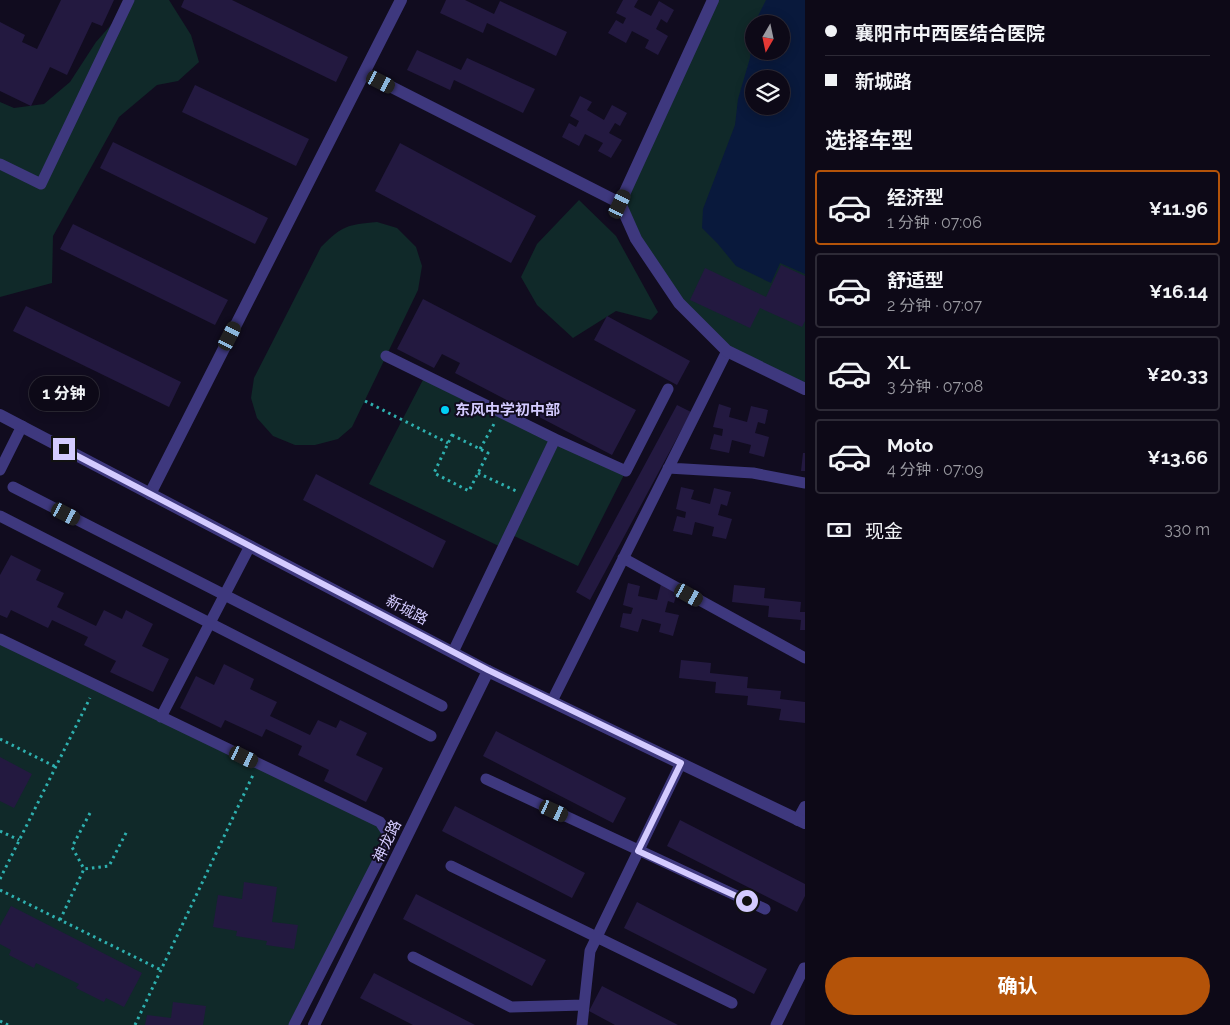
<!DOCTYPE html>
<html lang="zh">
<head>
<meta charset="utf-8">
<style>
	:root { --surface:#0d0917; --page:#1b1724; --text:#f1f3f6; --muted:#9a9aa1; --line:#2d2a36; --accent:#b45309 }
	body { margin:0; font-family:Raleway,"Noto Sans SC",sans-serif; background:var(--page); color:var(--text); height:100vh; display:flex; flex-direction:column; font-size:19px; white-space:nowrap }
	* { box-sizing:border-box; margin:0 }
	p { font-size:16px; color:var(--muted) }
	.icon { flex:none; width:28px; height:28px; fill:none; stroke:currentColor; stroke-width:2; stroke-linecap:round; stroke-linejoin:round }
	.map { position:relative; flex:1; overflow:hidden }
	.drawer { display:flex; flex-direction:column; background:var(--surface); width:425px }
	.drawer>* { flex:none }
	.banner { display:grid; align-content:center; height:110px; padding:0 20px; background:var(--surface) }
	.needle { width:32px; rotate:189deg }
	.fabs { position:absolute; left:745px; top:15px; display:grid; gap:10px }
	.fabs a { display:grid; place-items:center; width:45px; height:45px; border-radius:50%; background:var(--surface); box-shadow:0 2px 12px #0003,0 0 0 1px var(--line); font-size:25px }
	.end { position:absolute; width:22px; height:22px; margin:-11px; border:6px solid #d4cbff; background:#111; box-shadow:0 0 0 2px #111 }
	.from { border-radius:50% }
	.bubble { position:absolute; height:35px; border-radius:18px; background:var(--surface); box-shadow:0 2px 12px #0003,0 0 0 1px var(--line); font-size:16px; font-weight:700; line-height:35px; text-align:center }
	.car { position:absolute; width:15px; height:30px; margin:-15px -8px; border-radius:6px; box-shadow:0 0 4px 1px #0007; background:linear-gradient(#222 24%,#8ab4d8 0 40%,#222 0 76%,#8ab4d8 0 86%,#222 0) }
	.banner b { display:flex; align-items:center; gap:18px; height:48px; font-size:19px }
	.banner b+b { border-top:1px solid var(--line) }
	.banner i { width:12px; height:12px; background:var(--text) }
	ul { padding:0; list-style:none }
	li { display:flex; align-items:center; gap:15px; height:75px; margin:0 10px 8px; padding:0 10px; border:2px solid var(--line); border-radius:5px }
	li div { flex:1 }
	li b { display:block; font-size:19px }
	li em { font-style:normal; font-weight:700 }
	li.current { border-color:var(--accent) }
	li>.icon { width:45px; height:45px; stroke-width:1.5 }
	h2 { padding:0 20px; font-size:22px; line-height:60px }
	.pay { display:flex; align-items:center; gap:12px; height:55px; padding:0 20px; font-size:19px }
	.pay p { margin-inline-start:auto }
	.primary-button { display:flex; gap:10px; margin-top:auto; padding:10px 20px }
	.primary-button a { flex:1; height:58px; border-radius:30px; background:var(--accent); color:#fff; font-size:20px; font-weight:700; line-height:58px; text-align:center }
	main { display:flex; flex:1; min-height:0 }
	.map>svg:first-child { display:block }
	.green { fill:#102929; fill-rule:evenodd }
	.water { fill:#09193c; fill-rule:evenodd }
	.building { fill:#231940 }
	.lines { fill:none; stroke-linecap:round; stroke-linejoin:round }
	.path { stroke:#2eb0af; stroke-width:3; stroke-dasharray:2.5 4; stroke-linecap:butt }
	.service { stroke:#3e387e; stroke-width:11 }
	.minor { stroke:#3e387e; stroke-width:12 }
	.tertiary { stroke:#3e387e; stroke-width:12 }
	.route { stroke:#d4cbff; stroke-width:6 }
	.poi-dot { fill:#01cff5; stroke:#110c1f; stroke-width:2 }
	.labels { text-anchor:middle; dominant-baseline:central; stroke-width:4; stroke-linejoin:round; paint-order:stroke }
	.poi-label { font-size:15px; font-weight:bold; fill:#d4cbff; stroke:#110c1f; text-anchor:start }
	.street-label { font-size:15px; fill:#d4cbff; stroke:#110c1f }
</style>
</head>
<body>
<main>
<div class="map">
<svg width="805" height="1025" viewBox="0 0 805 1025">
	<rect width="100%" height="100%" fill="#110c1f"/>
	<path class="green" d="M133 0H169L191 35 199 62 178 81 157 85 119 117 53 236 52 283 0 297V102L14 108 44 104 70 82 96 42Z
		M713 0H805V389L727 351 679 303 620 204ZM754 24H781V51H754ZM754 79H781V106H754Z
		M579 200 616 236 658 312 651 320 616 311 573 338 537 305 521 277 537 244Z
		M377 222 397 228 416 247 422 266 418 290 352 427 338 439 315 445H295L273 436 257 418 251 398 254 378 321 247C343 225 347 225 377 222Z
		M426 374 626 471 578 566 510 534 503 548 369 484Z
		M0 639 380 822 388 834 294 1025H0Z"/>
	<path class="water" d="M766 0H805V274L780 263 771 283 736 266 718 244 702 228 703 209 735 125 738 99 750 58 754 29V51H781V24H754ZM754 79H781V106H754Z"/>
	<path class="building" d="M61 0H114L102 26 92 22 67 75 50 67 31 106 0 91V22L25 35 22 42 37 49Z
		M184 0H232L348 57 336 82 181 7Z
		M446 0H465L494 14 500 1 567 32 556 56 487 23 483 33 440 13Z
		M623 0H638L634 7 651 16 659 1 674 10 667 23 661 19 656 29 668 36 658 55 645 48 649 40 632 31 626 43 608 33 616 20 623 24 626 18 616 13Z
		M417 50 461 70 467 58 535 89 523 113 454 80 450 90 407 70Z
		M195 85 309 139 296 166 182 112Z
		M580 96 592 102 587 110 604 120 612 105 627 113 620 126 615 123 609 133 622 140 611 158 598 151 603 143 585 134 579 146 562 137 569 123 576 127 579 121 570 116Z
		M113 142 268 218 255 244 100 168Z
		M400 143 536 216 511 263 375 191Z
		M73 224 228 300 215 325 60 249Z
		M781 265 805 276V321L802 327 760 308 750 328 690 300 705 268 766 297Z
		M423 299 636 410 612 455 455 373 460 363 442 354 434 368 397 349Z
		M26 306 181 382 169 407 13 331Z
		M607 316 690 361 677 385 594 340Z
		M719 404 731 408 729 417 747 422 751 406 768 410 765 424 758 422 755 433 769 437 764 457 749 453 751 445 732 440 729 453 710 449 714 434 722 436 723 429 713 427Z
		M677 405 691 412 590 600 576 592Z
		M803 453H805V471H801Z
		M316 474 446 541 433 568 303 500Z
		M681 487 694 490 691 499 710 504 714 488 731 492 727 506 721 504 718 515 732 519 726 539 712 536 714 527 695 522 692 535 673 531 677 516 685 518 686 512 676 509Z
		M11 555 41 570 36 580 64 593 57 607 96 626 104 610 122 619 126 610 153 624 142 646 169 659 153 692 110 672 116 661 84 645 88 637 52 620 48 628 11 610 7 618 0 615V575Z
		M628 583 640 586 638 596 657 600 661 584 678 589 674 603 668 601 665 612 679 615 673 636 659 632 661 624 642 619 638 632 620 627 623 613 631 614 633 608 623 605Z
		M734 585 765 588 764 598 801 602 800 612H805V630H800L801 620 768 617 769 606 732 602Z
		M681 660 711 663 710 673 748 677 747 688 781 691 780 699 805 702V723L779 720 781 709 747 705 748 696 715 693 716 682 679 678Z
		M224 664 254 679 250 689 277 702 270 716 310 735 318 720 336 728 340 720 367 733 356 755 383 768 366 802 324 781 329 770 298 755 302 746 266 729 262 737 225 720 221 728 180 708 196 676 214 685Z
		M496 731 626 798 613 823 483 756Z
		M0 757 32 774 14 808 0 801Z
		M455 806 585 873 572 898 442 831Z
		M680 820 805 884V896L797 912 667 846Z
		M244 882 277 887 272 922 298 925 294 949 266 945 267 941 236 936 237 931 213 927 218 895 242 899Z
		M416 894 546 960 532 986 403 919Z
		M637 902 767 969 754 994 624 928Z
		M11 906 142 973 124 1007 106 998 104 1002 76 988 79 984 36 963 34 968 9 955 11 950 0 944V926Z
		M374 973 475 1025H413L360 998Z
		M602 986 678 1025H615L589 1011Z
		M173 1002 206 1006 203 1025H145L147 1015 171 1018Z"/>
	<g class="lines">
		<path class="path" d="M365 401 448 443
			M452 435 488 453 469 491 434 473Z
			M480 449 494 424
			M478 473 516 491
			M0 739 56 767
			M90 813 72 847 84 869 109 866 127 831
			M0 831 19 840
			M0 879 90 698
			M0 890 161 970
			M60 920 84 869
			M0 1021 8 1025
			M135 1025 253 775"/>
		<path class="service" d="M0 164 41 184 129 0
			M386 356 555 439 453 652
			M555 439 626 471 668 389
			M668 468 753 473 805 483
			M0 470 22 426
			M13 487 442 706
			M0 516 431 736
			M623 558 805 658
			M0 639 380 822 388 834 386 845 294 1025
			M552 701 727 351
			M161 717 250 546
			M486 779 765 909
			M451 866 732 1003
			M413 957 511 1007 584 1005
			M582 1025 590 951 681 763
			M776 1025 804 968H805"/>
		<path class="minor" d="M364 73 620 203 636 239 679 303 727 351 805 389
			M620 203 713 0
			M150 494 401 0
			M798 820 805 807
			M314 1025 488 671"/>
		<path class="tertiary" d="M0 415 488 671 805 823"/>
	</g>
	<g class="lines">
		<path class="route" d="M64 449 488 670 681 763 638 851 747 901"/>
	</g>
	<circle class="poi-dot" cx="445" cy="410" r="5"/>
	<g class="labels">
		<g class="poi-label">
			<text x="455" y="410">东风中学初中部</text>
		</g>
		<g class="street-label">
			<text transform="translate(407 610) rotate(28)">新城路</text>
			<text transform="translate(387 841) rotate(-64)">神龙路</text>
		</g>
	</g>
</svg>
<div class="fabs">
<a><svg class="needle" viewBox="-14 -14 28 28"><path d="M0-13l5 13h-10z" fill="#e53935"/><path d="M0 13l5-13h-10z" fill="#9a9aa1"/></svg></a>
<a><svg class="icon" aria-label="layers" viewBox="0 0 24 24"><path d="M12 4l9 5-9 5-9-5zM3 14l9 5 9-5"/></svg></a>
</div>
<i class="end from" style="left:747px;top:901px"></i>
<i class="end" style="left:64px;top:449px"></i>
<div class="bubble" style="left:29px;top:376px;width:70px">1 分钟</div>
<i class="car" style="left:381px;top:82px;rotate:117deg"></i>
<i class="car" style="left:620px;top:204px;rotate:25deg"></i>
<i class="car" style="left:230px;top:336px;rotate:27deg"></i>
<i class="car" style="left:66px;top:514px;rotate:117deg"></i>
<i class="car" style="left:689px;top:595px;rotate:119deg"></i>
<i class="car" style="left:244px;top:757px;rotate:116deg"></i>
<i class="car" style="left:554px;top:811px;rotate:115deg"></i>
</div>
<section class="drawer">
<div class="banner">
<b><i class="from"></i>襄阳市中西医结合医院</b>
<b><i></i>新城路</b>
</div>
<h2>选择车型</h2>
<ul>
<li class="current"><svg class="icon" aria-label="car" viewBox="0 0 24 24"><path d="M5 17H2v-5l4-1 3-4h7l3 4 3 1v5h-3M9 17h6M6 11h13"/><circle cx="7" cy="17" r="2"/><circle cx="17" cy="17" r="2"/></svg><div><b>经济型</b><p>1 分钟 · 07:06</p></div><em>¥11.96</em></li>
<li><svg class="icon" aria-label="car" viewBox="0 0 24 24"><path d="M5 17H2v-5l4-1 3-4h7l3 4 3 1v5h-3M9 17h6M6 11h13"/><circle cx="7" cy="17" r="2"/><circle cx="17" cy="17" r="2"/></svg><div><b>舒适型</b><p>2 分钟 · 07:07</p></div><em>¥16.14</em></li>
<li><svg class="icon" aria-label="car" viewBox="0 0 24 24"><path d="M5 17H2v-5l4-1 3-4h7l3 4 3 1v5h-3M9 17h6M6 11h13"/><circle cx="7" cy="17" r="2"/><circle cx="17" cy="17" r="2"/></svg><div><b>XL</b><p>3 分钟 · 07:08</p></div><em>¥20.33</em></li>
<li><svg class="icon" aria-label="car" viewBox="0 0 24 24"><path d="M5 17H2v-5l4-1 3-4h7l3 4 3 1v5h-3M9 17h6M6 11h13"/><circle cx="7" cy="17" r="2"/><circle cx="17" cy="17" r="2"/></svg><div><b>Moto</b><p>4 分钟 · 07:09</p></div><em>¥13.66</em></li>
</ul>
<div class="pay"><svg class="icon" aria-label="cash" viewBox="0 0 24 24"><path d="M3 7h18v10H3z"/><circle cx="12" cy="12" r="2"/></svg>现金<p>330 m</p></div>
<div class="primary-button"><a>确认</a></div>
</section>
</main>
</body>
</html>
